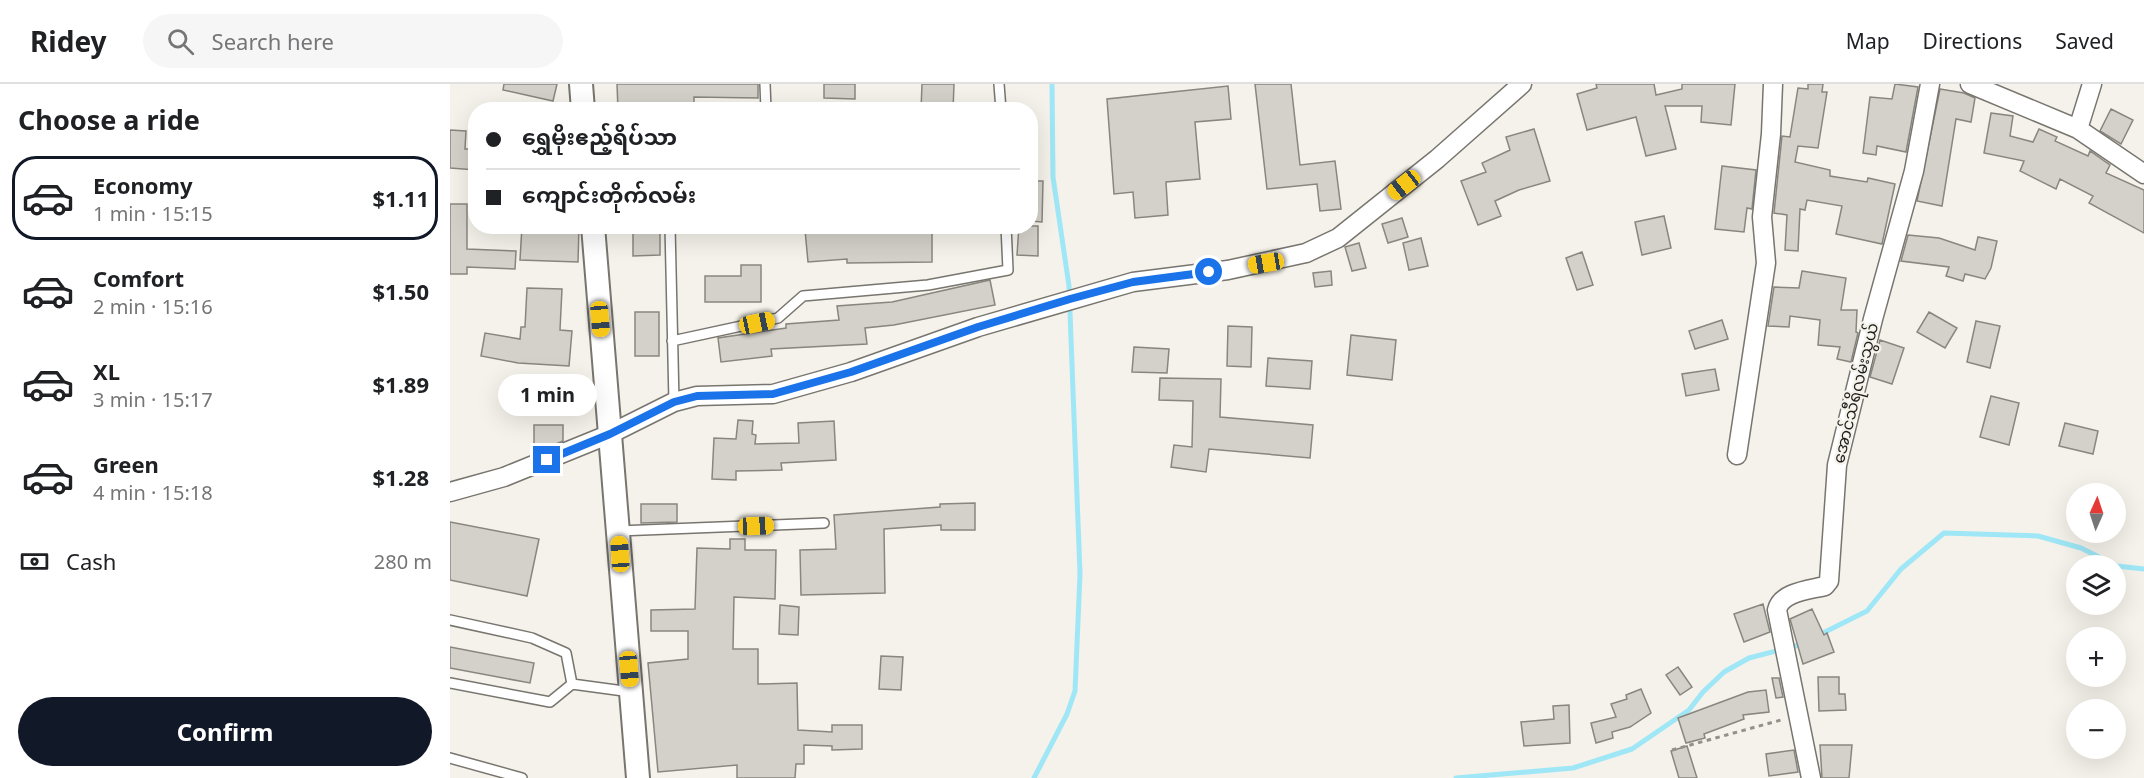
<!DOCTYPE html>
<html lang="en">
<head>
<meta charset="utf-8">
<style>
	:root { --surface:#fff; --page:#f6f6f6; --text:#202124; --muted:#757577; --line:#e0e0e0; --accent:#111827 }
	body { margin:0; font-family:"Noto Sans","Noto Sans Myanmar",sans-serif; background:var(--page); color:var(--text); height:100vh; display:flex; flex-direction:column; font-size:22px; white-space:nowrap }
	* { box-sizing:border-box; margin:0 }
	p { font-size:20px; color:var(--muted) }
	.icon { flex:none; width:33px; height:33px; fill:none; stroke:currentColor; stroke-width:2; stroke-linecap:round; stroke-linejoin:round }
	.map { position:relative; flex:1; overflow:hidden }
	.drawer { display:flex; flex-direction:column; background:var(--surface); width:450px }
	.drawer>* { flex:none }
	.guide { position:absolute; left:18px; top:18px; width:570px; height:132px; border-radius:24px; box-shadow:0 6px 24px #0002; display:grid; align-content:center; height:132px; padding:0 18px; background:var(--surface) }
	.needle { width:39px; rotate:3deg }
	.buttons { position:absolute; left:1616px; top:399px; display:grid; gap:12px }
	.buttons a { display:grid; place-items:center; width:60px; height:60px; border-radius:50%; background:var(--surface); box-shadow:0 6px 24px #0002; font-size:30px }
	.end { position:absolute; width:27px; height:27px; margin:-14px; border:8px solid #1a73e8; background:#fff; box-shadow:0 0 0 3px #fff }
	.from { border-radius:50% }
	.bubble { position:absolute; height:42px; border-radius:21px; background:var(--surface); box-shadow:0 6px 24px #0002; font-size:20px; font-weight:700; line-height:42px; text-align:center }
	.car { position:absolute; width:18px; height:36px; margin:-18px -9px; border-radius:8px; box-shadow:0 0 4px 2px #0007; background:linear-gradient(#f5c518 24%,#345 0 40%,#f5c518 0 76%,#345 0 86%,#f5c518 0) }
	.guide b { display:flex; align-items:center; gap:21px; height:57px; font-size:22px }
	.guide b+b { border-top:2px solid var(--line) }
	.guide i { width:15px; height:15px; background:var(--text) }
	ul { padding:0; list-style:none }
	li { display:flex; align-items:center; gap:18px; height:84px; margin:0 12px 9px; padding:0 6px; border:3px solid transparent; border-radius:24px }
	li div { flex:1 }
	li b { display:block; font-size:22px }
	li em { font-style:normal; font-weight:700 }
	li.current { border-color:var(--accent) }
	li>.icon { width:54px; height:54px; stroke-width:1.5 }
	h2 { padding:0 18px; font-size:27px; line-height:72px }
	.pay { display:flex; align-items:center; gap:15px; height:66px; padding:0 18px; font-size:22px }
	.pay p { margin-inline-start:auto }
	.primary-button { display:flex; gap:12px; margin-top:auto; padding:12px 18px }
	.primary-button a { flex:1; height:69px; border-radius:36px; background:var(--accent); color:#fff; font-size:24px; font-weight:700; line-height:69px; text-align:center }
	header { display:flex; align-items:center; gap:36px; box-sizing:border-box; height:84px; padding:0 30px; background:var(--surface); border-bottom:2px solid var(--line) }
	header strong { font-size:28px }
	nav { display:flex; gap:33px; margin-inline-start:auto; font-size:21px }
	.search { width:420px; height:54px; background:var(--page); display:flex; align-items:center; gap:15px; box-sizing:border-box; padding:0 21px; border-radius:33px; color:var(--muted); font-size:22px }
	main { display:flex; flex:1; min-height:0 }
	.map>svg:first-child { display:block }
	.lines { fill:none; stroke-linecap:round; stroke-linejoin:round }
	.stream { stroke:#9fe7f6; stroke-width:5 }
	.building { fill:#d4d1ca; stroke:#88867f; stroke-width:1.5 }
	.service-casing { stroke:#78756f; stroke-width:12 }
	.minor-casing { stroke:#78756f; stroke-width:21 }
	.tertiary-casing { stroke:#78756f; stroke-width:26 }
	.path { stroke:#93918b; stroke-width:3; stroke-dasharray:4.5 4.5; stroke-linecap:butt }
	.service { stroke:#fff; stroke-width:9 }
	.minor { stroke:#fff; stroke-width:18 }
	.tertiary { stroke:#fff; stroke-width:22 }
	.route { stroke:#1a73e8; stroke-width:8 }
	.labels { text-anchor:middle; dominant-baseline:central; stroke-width:4.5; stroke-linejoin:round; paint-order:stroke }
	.street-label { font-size:16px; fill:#1e1d1a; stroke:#f4f2ea }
</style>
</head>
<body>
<header>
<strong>Ridey</strong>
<div class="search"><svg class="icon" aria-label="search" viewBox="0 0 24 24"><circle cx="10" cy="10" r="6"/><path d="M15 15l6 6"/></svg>Search here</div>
<nav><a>Map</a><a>Directions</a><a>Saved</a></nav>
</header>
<main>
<section class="drawer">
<h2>Choose a ride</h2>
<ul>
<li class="current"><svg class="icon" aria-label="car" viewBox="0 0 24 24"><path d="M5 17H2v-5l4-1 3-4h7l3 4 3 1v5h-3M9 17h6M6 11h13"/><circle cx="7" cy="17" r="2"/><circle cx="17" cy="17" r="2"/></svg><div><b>Economy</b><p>1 min · 15:15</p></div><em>$1.11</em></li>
<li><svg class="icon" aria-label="car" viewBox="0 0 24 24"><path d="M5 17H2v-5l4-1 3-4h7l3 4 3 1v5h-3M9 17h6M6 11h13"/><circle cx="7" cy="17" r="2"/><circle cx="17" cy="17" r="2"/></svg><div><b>Comfort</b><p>2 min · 15:16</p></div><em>$1.50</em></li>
<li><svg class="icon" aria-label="car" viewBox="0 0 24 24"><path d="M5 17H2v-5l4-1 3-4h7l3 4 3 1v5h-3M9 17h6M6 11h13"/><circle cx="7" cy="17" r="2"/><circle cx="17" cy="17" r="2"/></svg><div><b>XL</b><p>3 min · 15:17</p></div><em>$1.89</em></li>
<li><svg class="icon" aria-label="car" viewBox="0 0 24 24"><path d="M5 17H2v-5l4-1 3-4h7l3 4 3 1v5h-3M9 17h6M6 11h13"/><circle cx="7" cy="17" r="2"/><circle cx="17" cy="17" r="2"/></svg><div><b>Green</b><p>4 min · 15:18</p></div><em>$1.28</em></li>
</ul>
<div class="pay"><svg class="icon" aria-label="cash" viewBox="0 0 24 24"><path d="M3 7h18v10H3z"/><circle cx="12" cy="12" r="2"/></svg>Cash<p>280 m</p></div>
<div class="primary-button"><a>Confirm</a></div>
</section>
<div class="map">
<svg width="1694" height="694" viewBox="0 0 1694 694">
	<rect width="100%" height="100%" fill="#f4f2ea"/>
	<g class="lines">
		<path class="stream" d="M1369 551 1417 527 1451 485 1494 449 1588 452 1631 464 1667 482 1694 485
			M584 694 617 630 625 607 630 490 619 202 603 93 602 0
			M1006 694 1123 684 1182 665 1239 626 1253 608 1274 588 1299 574 1353 560"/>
	</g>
	<path class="building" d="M54 0H107L103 17 53 6Z
		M167 0H308V14L244 13V26H168Z
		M374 0H405V15L374 14Z
		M472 0H504L503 26H471Z
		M805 0H841L850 81 885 77 891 125 870 127 867 100 817 105Z
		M1146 0H1204L1206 11 1232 5V0H1285L1281 41 1251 38 1252 22H1215L1226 65 1196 72 1186 33 1137 46 1127 10 1147 4Z
		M1358 0H1373L1372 8H1377L1368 64 1348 62 1345 78 1380 86V92L1417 98 1418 94 1445 100 1432 160 1386 150 1392 122 1357 116 1355 126 1350 125 1348 167 1335 166 1337 131 1324 129 1332 52 1340 53 1348 4 1358 5Z
		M1445 0 1468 3 1456 68 1427 62 1426 71 1413 69 1420 13 1442 15Z
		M778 2 781 35 745 38 750 95 716 98 718 131 685 134 683 108 664 110 657 15Z
		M1490 5 1514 9 1525 14 1521 38 1506 35 1492 122 1467 117Z
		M1661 25 1683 36 1671 60 1650 47Z
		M1541 29 1563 32 1560 52 1583 58 1589 45 1607 53 1605 57 1638 72 1640 67 1660 81 1656 89 1694 106V149L1639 119 1643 112 1610 95 1606 105 1570 87 1574 77 1534 69Z
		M1084 45 1100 97 1069 106 1045 117 1051 132 1028 141 1011 97 1036 88 1032 79 1060 66 1056 53Z
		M0 46 16 47 15 65H26V86L0 84Z
		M1272 82 1306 86 1302 125 1297 124 1294 148 1265 145Z
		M580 97H593L592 138 580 137Z
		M0 120H17V165L66 167 65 185 17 183V190H0Z
		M1214 132 1221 164 1192 171 1185 138Z
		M952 134 958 153 938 159 932 140Z
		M72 142H129L128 178 70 176Z
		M183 142H210V171L183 172Z
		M393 142H482V178L397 179V175L358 178 355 146Z
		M569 142H588V172L567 171Z
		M1458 151 1489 154 1525 166 1528 153 1547 157 1541 184 1535 195 1515 190 1513 197 1496 192 1499 183 1451 177Z
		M971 154 978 182 959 186 953 159Z
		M909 159 916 184 902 187 895 163Z
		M1132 168 1143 201 1127 206 1116 174Z
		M291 181H311V218H255V192H291Z
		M881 187 882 201 865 203 863 189Z
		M1352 187 1396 194 1391 226H1407L1406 248 1408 249 1401 278 1387 275 1390 263 1368 261 1370 236 1340 232 1339 243 1318 242 1324 203 1349 204Z
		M540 196 545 221 444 241 415 244 417 260 321 265 322 272 271 278 268 254 336 244V240L389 236 387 222 442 218Z
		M77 204 112 205 110 246 122 247 119 282 68 279 31 272 35 249 70 255 71 243H75Z
		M185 228H209V272H185Z
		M1479 228 1507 244 1495 264 1467 248Z
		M1272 236 1278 255 1245 265 1239 247Z
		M1526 237 1550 242 1540 284 1517 278Z
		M778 242 802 243 801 283 777 282Z
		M901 251 946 256 942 296 897 291Z
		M1430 256 1454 264 1442 300 1420 293Z
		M684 263 719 265 717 289 682 288Z
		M818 274 862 277 860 305 816 302Z
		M1265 285 1269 306 1236 312 1232 290Z
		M710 294 771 295 770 333 863 341 860 374 759 365 756 388 721 383 724 361 742 363 743 317 709 316Z
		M1541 312 1569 319 1559 361 1530 353Z
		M288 336 303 337 302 350 306 351 305 360 349 359 348 339 384 337 386 376 331 379 332 386 286 387V396L262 395 264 354 286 355Z
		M1615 339 1648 347 1643 370 1609 362Z
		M84 341H113V357L94 365H84Z
		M525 419V446H491V441L434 445 435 509 351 511 350 466 386 465 384 431 490 423V420Z
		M191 420H227V438L191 439Z
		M0 438 89 455 77 512 0 496Z
		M280 455H295V466H326L325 515 284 513 283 565H308V600L347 599 348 646 382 648V641H412V665L382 666V662L354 661V680H346L345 694H287V681L208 688 198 579 238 575V547H201V526L245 525 247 464 280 465Z
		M1313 520 1320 548 1294 558 1284 530Z
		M330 521 349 523 348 551 329 550Z
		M1362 525 1374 551 1377 549 1384 568 1353 580 1340 535Z
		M0 563 84 579 80 599 0 584Z
		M431 572 453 573 451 606 429 605Z
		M1228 583 1242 603 1230 611 1216 591Z
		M1368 593H1389V610H1395L1396 626 1369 627Z
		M1322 594H1329L1333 613 1326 614Z
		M1191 605 1201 629 1180 643 1162 648 1163 654 1146 659 1141 639 1166 633 1161 620 1177 615 1176 611Z
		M1316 606 1319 628 1293 631 1294 635 1254 650 1255 654 1236 659 1228 634 1298 608Z
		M1119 621 1120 659 1074 662 1071 638 1104 635 1103 622Z
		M1370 661H1402L1399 694H1372Z
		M1237 662 1247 694H1229L1221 667Z
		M1344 666 1348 688 1319 692 1316 670Z"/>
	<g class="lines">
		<defs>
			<path id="service" d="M315 0 316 26
				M549 0 551 26
				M220 142 224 318
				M222 257 328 234 353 212 478 201 558 186 556 142
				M168 447 374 439
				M0 536 82 554 116 569 122 600
				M0 599 100 618 122 600 181 608
				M0 674 72 694"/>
			<path id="minor" d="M1520 0 1628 45 1694 90
				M1628 45 1642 0
				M1287 371 1316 179 1312 133 1321 50 1323 0
				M0 408 54 393 160 350 224 318 247 312 323 310 401 288 528 243 683 198 778 186 856 169 888 154 987 75 1072 0
				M1361 694 1327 526C1331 508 1359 506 1375 502L1379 497 1387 381 1423 235 1464 87 1480 0"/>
			<path id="tertiary" d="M131 0 133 26
				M143 142 188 694"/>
		</defs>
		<use href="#service" class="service-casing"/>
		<use href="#minor" class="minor-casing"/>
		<use href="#tertiary" class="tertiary-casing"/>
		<path class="path" d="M1222 666 1331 636"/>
		<use href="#service" class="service"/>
		<use href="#minor" class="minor"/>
		<use href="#tertiary" class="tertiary"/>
	</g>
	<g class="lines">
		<path class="route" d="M97 376 160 350 224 318 247 312 323 310 401 288 528 243 620 215 683 198 759 188"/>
	</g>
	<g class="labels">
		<g class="street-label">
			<text transform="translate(1405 309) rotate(-76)">အောင်သီရိလမ်းသွယ်</text>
		</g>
	</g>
</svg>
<div class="buttons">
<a><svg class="needle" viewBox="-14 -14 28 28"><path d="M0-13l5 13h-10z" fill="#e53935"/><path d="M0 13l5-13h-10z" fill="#757577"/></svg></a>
<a><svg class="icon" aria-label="layers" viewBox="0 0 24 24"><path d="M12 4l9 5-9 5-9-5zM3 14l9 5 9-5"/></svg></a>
<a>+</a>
<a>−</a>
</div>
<i class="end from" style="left:759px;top:188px"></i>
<i class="end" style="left:97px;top:376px"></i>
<div class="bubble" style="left:48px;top:290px;width:99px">1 min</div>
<i class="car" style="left:954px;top:101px;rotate:232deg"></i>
<i class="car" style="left:816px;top:179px;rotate:261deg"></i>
<i class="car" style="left:150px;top:235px;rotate:175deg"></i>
<i class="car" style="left:307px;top:239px;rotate:78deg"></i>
<i class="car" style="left:306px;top:442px;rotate:88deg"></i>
<i class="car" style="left:170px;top:470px;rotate:356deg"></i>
<i class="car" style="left:179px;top:585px;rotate:175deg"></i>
<div class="guide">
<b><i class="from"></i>ရွှေမိုးဧည့်ရိပ်သာ</b>
<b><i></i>ကျောင်းတိုက်လမ်း</b>
</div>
</div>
</main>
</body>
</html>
